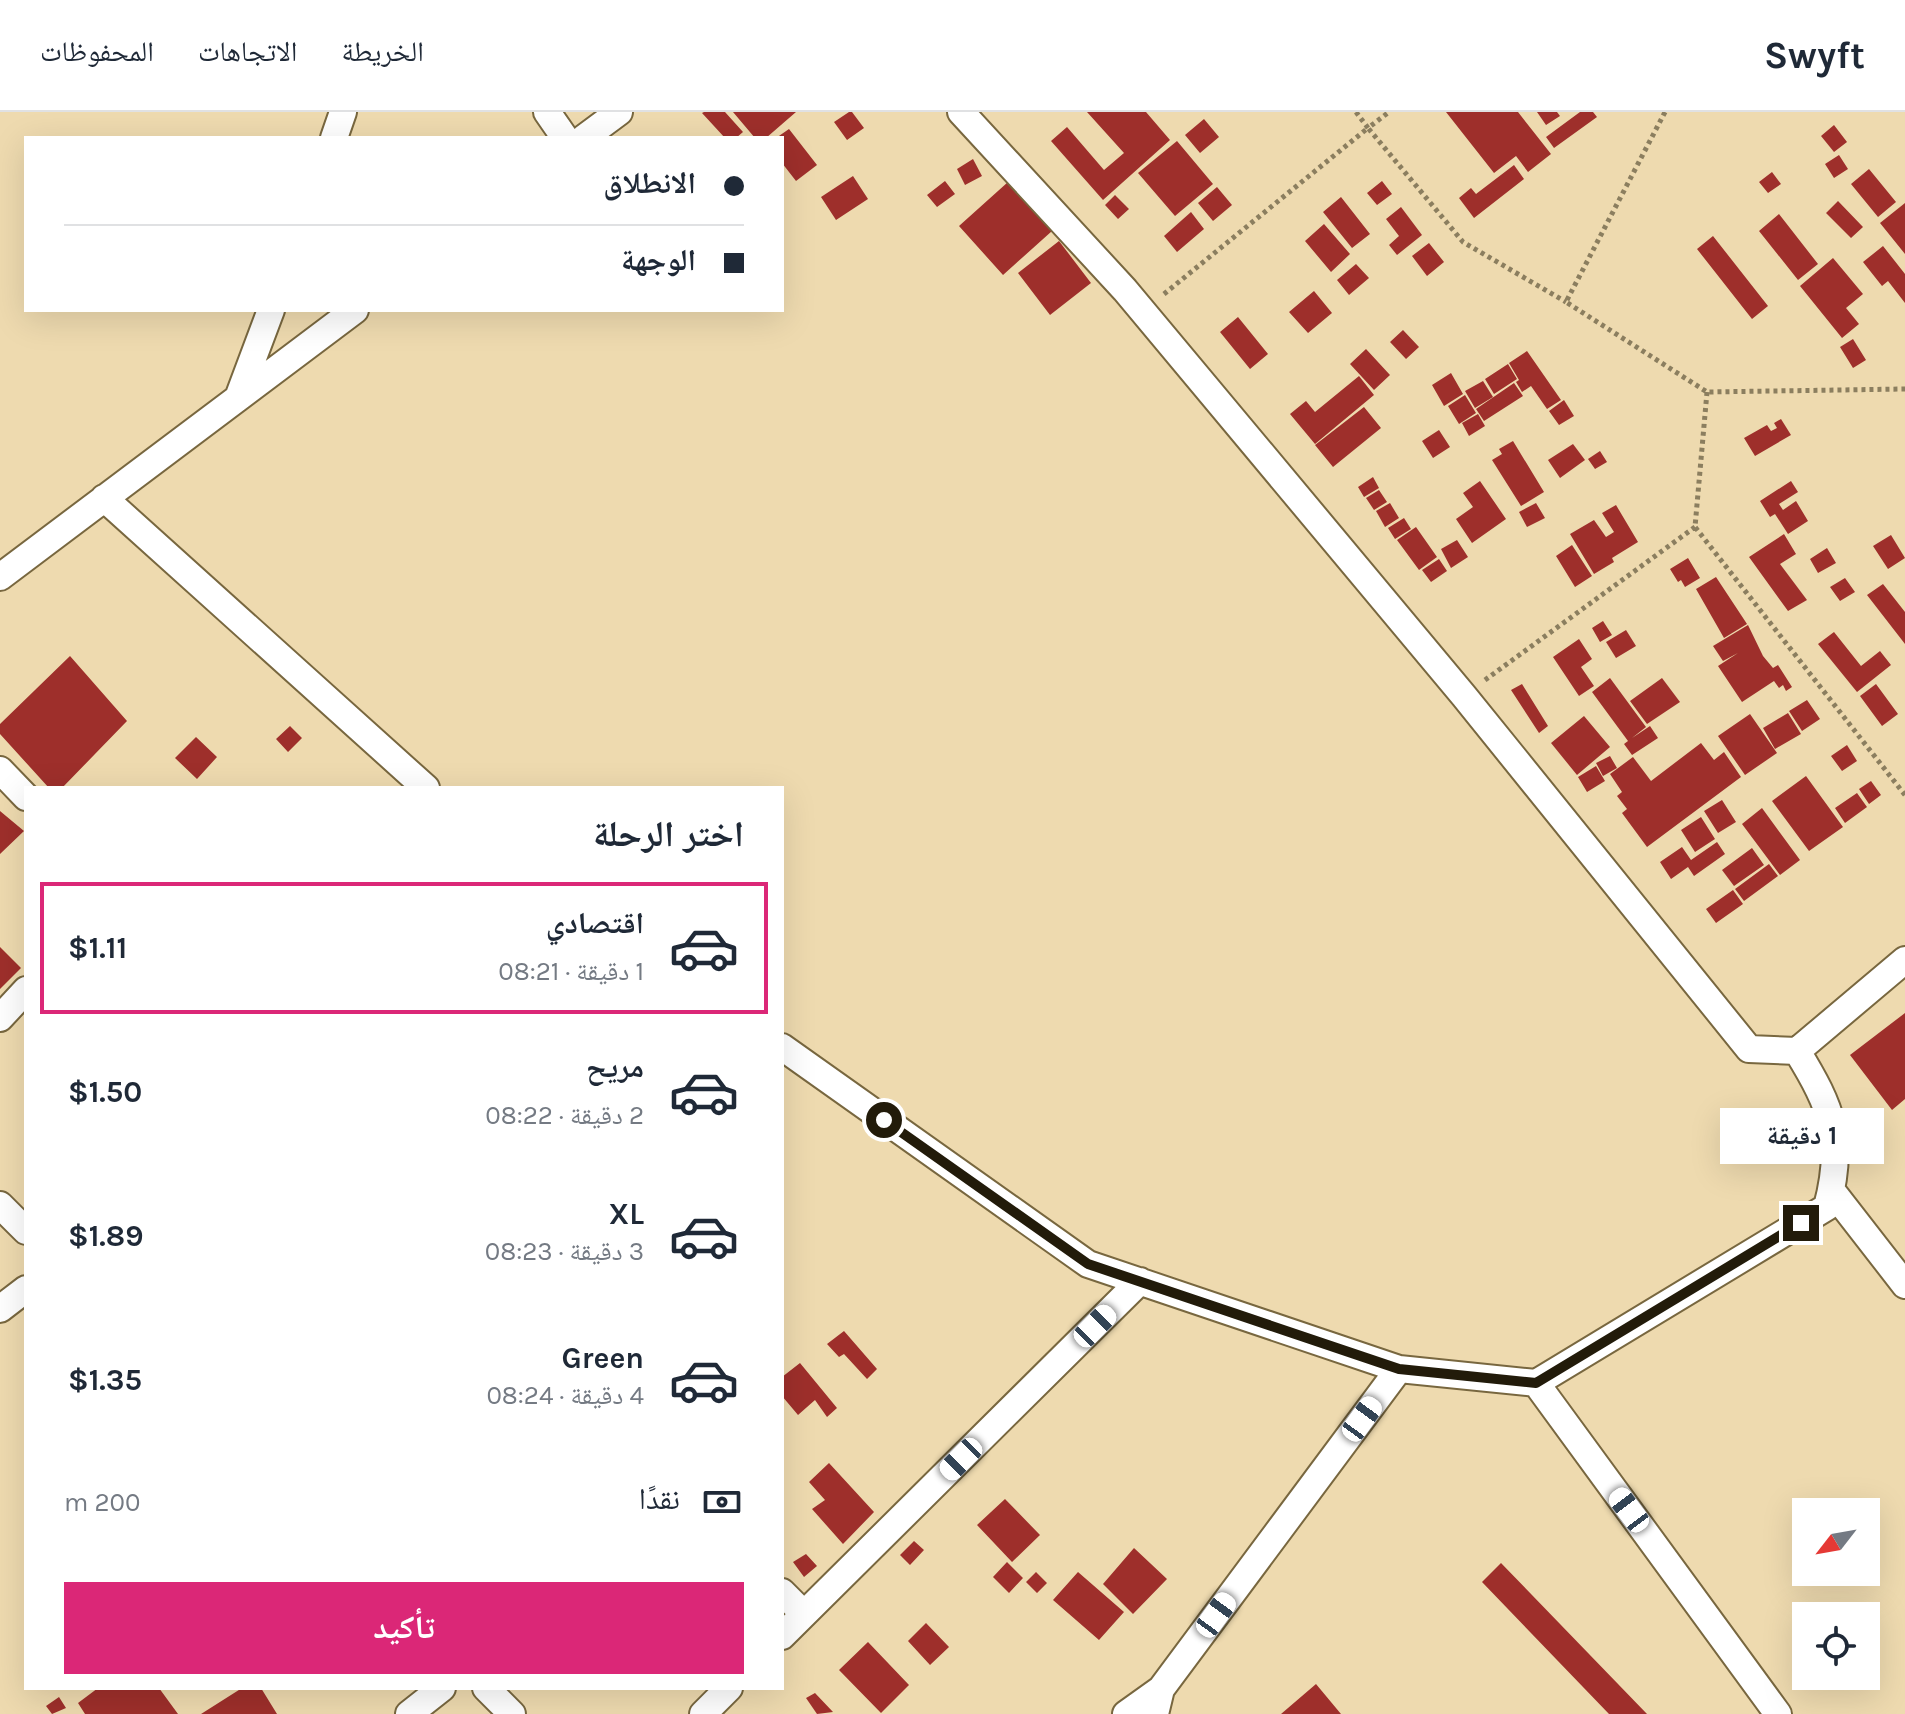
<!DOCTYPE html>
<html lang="ar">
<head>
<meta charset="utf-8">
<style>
	:root { --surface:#fff; --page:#f6f6f7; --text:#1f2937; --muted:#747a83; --line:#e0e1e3; --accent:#db2777 }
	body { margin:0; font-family:Karla,"Noto Naskh Arabic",sans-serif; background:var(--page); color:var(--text); direction:rtl; height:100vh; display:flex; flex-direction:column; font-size:30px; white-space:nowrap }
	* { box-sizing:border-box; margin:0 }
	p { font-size:26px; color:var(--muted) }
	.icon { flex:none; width:44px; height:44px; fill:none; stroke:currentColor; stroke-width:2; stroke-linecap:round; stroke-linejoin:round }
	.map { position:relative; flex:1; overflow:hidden; direction:ltr }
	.details { position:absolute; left:24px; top:674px; width:760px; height:904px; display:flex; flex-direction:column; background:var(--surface); border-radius:0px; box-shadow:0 8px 32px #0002; direction:rtl }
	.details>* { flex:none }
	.banner { position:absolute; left:24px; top:24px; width:760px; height:176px; border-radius:0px; box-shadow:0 8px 32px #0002; direction:rtl; display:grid; align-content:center; height:176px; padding:0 40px; background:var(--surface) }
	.needle { width:52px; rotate:239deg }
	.fabs { position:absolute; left:1792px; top:1386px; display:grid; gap:16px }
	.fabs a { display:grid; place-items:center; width:88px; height:88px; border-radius:0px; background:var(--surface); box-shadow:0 8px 32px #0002; font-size:40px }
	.end { position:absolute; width:36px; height:36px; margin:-18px; border:10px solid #221b0a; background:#fff; box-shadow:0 0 0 4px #fff }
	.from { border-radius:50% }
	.bubble { position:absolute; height:56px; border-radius:0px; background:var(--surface); box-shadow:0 8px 32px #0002; font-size:26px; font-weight:700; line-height:56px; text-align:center; direction:rtl }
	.car { position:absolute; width:24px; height:48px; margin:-24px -12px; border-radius:10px; box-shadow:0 0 6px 2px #0007; background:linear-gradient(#fff 24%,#345 0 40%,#fff 0 76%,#345 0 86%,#fff 0) }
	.banner b { display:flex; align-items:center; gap:28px; height:76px; font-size:30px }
	.banner b+b { border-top:2px solid var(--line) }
	.banner i { width:20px; height:20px; background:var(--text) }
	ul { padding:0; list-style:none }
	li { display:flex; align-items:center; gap:24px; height:132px; margin:0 16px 12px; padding:0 24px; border:4px solid transparent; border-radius:0px }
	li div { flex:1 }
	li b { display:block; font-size:30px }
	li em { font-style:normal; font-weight:700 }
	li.selected { border-color:var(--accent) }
	li>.icon { width:72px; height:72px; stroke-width:1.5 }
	h2 { padding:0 40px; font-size:36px; line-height:96px }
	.pay { display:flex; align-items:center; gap:20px; height:88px; padding:0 40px; font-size:30px }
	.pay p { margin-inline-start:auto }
	.action { display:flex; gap:16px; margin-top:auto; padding:16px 40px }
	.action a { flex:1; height:92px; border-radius:0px; background:var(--accent); color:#fff; font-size:32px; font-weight:700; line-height:92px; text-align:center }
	header { display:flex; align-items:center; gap:48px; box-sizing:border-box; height:112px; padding:0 40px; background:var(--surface); border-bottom:2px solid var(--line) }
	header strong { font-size:38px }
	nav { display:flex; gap:44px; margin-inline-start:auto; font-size:28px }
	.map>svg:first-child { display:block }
	.building { fill:#9e2f2b }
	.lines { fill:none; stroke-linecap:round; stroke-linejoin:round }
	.minor-casing { stroke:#78673f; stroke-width:30 }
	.path { stroke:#8b7e5f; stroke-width:5; stroke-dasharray:4 4; stroke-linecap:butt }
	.minor { stroke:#fff; stroke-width:26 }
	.route { stroke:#221b0a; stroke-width:10 }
</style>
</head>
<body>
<header>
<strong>Swyft</strong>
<nav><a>الخريطة</a><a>الاتجاهات</a><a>المحفوظات</a></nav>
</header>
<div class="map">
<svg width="1905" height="1602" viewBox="0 0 1905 1602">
	<rect width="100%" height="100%" fill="#eedaaf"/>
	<path class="building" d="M704 0H725L743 20 736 26H725L702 1Z
		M733 0H796L766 26H755Z
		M849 0H852L864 16 847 28 834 10Z
		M1087 0H1146L1170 28 1103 88 1051 29 1067 15 1104 58 1124 41Z
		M1446 0H1518L1551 42 1528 60 1516 44 1494 61Z
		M1537 0H1557L1560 4 1546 13Z
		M1580 0H1593L1597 5 1554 36 1546 25Z
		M1204 7 1219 25 1200 41 1185 23Z
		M1834 13 1847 30 1834 40 1821 24Z
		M789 17 817 53 796 69 782 51V26H776Z
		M1177 29 1213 72 1175 104 1138 61Z
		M1839 43 1848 57 1834 66 1825 52Z
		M973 47 982 64 965 73 957 57Z
		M1514 53 1524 67 1474 106 1459 86 1471 76 1476 82Z
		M1869 57 1896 90 1878 105 1851 72Z
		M1772 60 1781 72 1768 81 1759 70Z
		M853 64 868 87 836 108 821 85Z
		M945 69 955 82 937 95 927 83Z
		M1382 69 1392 82 1377 93 1367 81Z
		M1008 70 1052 119 1003 163 959 114Z
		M1217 75 1232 93 1213 109 1198 91Z
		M1115 83 1129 97 1118 107 1105 93Z
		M1341 85 1370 122 1352 136 1323 100Z
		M1838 89 1863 115 1851 126 1826 101Z
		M1905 91V142L1880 111Z
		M1401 95 1422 123 1397 143 1389 133 1399 124 1386 107Z
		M1191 100 1204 117 1177 140 1164 124Z
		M1779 102 1818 152 1798 168 1759 119Z
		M1324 112 1350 142 1331 160 1305 129Z
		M1713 124 1768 194 1752 207 1697 137Z
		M1059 129 1091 171 1050 203 1018 161Z
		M1429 131 1444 150 1427 164 1412 144Z
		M1883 134 1905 162V191L1888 169 1882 174 1863 150Z
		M1833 146 1863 182 1846 196 1859 212 1842 226 1800 174Z
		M1356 152 1369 166 1349 183 1337 168Z
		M1314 179 1332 201 1308 221 1289 200Z
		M1238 205 1268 242 1250 257 1220 220Z
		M1403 218 1419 235 1406 247 1390 230Z
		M1853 227 1866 248 1853 256 1840 235Z
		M1366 237 1390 263 1374 278 1350 252Z
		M1527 239 1561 288 1547 297 1531 274 1522 280 1516 270 1519 268 1509 251Z
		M1508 252 1517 267 1494 282 1485 267Z
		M1451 261 1463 282 1444 294 1432 273Z
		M1359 264 1374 283 1315 332 1290 302 1306 289 1315 300Z
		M1483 269 1493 285 1475 296 1465 279Z
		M1514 271 1523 284 1484 309 1476 297Z
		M1465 283 1476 301 1459 312 1448 294Z
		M1564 288 1574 304 1559 313 1549 299Z
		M1364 295 1381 316 1333 355 1315 333Z
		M1478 302 1485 314 1469 324 1462 311Z
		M1781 307 1791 323 1755 344 1744 326 1767 313 1771 319 1777 316 1774 311Z
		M1439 318 1450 335 1433 346 1422 329Z
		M1513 329 1544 380 1521 394 1492 348 1502 342 1499 337Z
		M1573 332 1585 348 1560 366 1548 348Z
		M1600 339 1607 350 1595 357 1588 347Z
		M1373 365 1379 376 1364 385 1358 375Z
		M1480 369 1506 407 1472 431 1456 407 1473 395 1463 381Z
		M1791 369 1798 380 1779 392 1783 398 1796 389 1808 409 1788 422 1775 402 1770 405 1760 389Z
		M1379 378 1387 390 1374 398 1366 386Z
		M1390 391 1399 406 1385 415 1376 399Z
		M1536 391 1545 406 1527 415 1519 400Z
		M1616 393 1638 430 1612 446 1614 450 1594 462 1570 422 1594 408 1606 425 1614 420 1602 401Z
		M1404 406 1411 417 1395 427 1388 416Z
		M1416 415 1437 445 1419 458 1397 428Z
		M1784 422 1796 442 1780 452 1807 488 1788 499 1749 445Z
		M1891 423 1905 446 1888 457 1873 434Z
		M1457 428 1468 445 1451 456 1441 437Z
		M1572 433 1592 464 1575 475 1556 444Z
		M1827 436 1836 451 1818 461 1810 447Z
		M1688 446 1700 466 1685 475 1681 468 1678 470 1670 457Z
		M1439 447 1447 459 1431 470 1422 458Z
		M1716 465 1747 512 1724 526 1696 477Z
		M1845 466 1855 480 1840 489 1830 475Z
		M1883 472 1905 500V532L1867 483Z
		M1603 509 1612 523 1600 530 1592 516Z
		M1748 513 1763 544 1773 556 1778 553 1792 575 1786 579 1783 573 1779 576 1774 569 1742 590 1718 554 1738 541 1723 549 1713 534Z
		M1626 518 1636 534 1616 546 1606 530Z
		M1834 520 1861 554 1880 539 1891 553 1857 580 1818 532Z
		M1579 527 1592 547 1581 555 1594 574 1579 584 1553 545Z
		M70 544 127 609 62 676H49L0 622V612Z
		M1610 566 1646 615 1632 626 1650 614 1658 626 1632 643 1624 632 1628 629 1592 580Z
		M1662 566 1680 590 1647 612 1630 589Z
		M1522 572 1548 614 1539 621 1511 578Z
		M1876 572 1898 602 1882 614 1860 584Z
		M1807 588 1820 607 1802 619 1789 599Z
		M1788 601 1801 622 1775 637 1763 616Z
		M1750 602 1777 641 1745 663 1718 624Z
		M1584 604 1610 635 1577 663 1551 631Z
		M290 614 302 626 288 640 276 627Z
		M196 625 217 645 197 667 175 646Z
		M1701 631 1714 648 1724 640 1741 665 1647 735 1622 701 1627 697 1617 684 1622 680 1610 662 1633 645 1651 669Z
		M1847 633 1857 649 1842 659 1831 644Z
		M1610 644 1617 656 1603 664 1596 651Z
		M1596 654 1605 669 1587 680 1578 665Z
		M1806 664 1843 715 1809 739 1772 689Z
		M1871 669 1881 683 1869 692 1859 677Z
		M1857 681 1867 695 1845 711 1835 696Z
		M1722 688 1736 710 1718 721 1704 699Z
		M1762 696 1800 748 1780 763 1742 712Z
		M0 699 24 719 0 742Z
		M1701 705 1715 727 1695 740 1681 718Z
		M1717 730 1725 742 1694 764 1688 755 1671 767 1660 750 1682 735 1691 748Z
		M1752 736 1764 753 1734 774 1722 758Z
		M1769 752 1778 764 1744 789 1735 777Z
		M1733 778 1743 792 1716 811 1706 797Z
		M0 835 21 856 0 877Z
		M1905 901V987L1892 998 1850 943Z
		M844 1219 877 1257 867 1267 844 1242 839 1245 827 1232Z
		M800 1251 837 1296 827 1305 815 1288 798 1303 782 1284V1265Z
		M829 1351 874 1400 843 1432 812 1397 825 1388 809 1370Z
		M1005 1387 1040 1423 1012 1450 977 1413Z
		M914 1429 924 1438 910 1453 900 1443Z
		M1134 1436 1167 1467 1133 1502 1103 1472Z
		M806 1442 817 1454 804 1465 793 1450Z
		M1007 1450 1023 1466 1009 1481 993 1465Z
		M1501 1451 1647 1602H1609L1482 1470Z
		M1036 1460 1047 1471 1037 1481 1026 1470Z
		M1078 1460 1124 1500 1099 1528 1053 1488Z
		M926 1511 949 1535 930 1553 908 1529Z
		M868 1530 909 1573 881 1601 839 1558Z
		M1316 1572 1341 1602H1281Z
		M98 1576H159L178 1602H85L78 1591Z
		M242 1576H261L277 1602H201Z
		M815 1581 833 1600 817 1602 806 1586Z
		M59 1585 66 1596 52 1602 46 1594Z"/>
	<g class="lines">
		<defs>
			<path id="minor" d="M547 0 565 26
				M961 0 1125 178 1464 584 1749 937 1797 939
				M334 26 343 0
				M584 26 619 0
				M238 286 271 198
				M104 386 426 676
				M0 465 355 198
				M0 658 26 685
				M0 906 26 878
				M782 935 1088 1152 1399 1257 1536 1271 1778 1602
				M1832 1079 1905 1173
				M0 1093 26 1119
				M0 1197 26 1177
				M1536 1271 1827 1095C1845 1028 1832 996 1797 939L1905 848
				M782 1480 804 1502
				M782 1524 1140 1169
				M486 1576 512 1602
				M409 1602 442 1576
				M703 1602 729 1576
				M1126 1602 1161 1577
				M1155 1602 1161 1577 1399 1257"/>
		</defs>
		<use href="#minor" class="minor-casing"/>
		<path class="path" d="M1356 0 1368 16 1389 0
			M1665 0 1566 190 1707 280 1905 277
			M1164 182 1368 16 1463 130 1566 190
			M1707 280 1695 415 1905 683
			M1485 568 1695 415"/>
		<use href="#minor" class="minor"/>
	</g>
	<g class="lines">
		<path class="route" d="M884 1008 1088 1152 1399 1257 1536 1271 1801 1111"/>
	</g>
</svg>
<div class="fabs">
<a><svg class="needle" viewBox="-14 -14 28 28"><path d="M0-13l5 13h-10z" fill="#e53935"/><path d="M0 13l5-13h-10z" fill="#747a83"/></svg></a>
<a><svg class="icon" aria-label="locate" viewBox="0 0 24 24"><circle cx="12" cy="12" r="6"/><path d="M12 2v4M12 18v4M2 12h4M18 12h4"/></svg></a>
</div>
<i class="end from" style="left:884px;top:1008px"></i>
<i class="end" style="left:1801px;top:1111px"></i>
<div class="bubble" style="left:1720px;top:996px;width:164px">1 دقيقة</div>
<i class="car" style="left:1095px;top:1214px;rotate:45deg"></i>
<i class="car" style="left:1362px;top:1307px;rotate:36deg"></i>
<i class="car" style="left:961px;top:1347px;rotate:225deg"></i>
<i class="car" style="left:1629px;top:1398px;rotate:323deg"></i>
<i class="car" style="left:1216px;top:1503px;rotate:36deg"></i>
<div class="banner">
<b><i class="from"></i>الانطلاق</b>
<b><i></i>الوجهة</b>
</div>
<section class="details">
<h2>اختر الرحلة</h2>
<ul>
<li class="selected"><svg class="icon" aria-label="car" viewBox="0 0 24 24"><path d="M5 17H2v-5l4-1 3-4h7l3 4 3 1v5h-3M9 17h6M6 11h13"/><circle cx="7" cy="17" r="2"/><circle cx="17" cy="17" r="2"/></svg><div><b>اقتصادي</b><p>1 دقيقة · 08:21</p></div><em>$1.11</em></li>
<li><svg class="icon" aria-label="car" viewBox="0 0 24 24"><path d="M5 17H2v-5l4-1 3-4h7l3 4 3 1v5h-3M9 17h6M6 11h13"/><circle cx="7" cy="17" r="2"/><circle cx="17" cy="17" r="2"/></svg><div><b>مريح</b><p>2 دقيقة · 08:22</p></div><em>$1.50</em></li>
<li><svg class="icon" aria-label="car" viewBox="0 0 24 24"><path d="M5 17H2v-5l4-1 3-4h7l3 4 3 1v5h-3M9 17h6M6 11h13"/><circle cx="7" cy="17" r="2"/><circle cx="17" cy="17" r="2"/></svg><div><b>XL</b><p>3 دقيقة · 08:23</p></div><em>$1.89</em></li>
<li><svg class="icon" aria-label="car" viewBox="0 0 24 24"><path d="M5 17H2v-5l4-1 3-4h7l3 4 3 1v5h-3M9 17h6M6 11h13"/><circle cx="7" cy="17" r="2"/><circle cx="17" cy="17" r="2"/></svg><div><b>Green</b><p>4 دقيقة · 08:24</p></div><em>$1.35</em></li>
</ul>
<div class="pay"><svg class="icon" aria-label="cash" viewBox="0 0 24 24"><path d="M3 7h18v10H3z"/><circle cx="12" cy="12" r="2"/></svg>نقدًا<p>200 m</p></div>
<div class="action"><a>تأكيد</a></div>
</section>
</div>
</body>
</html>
